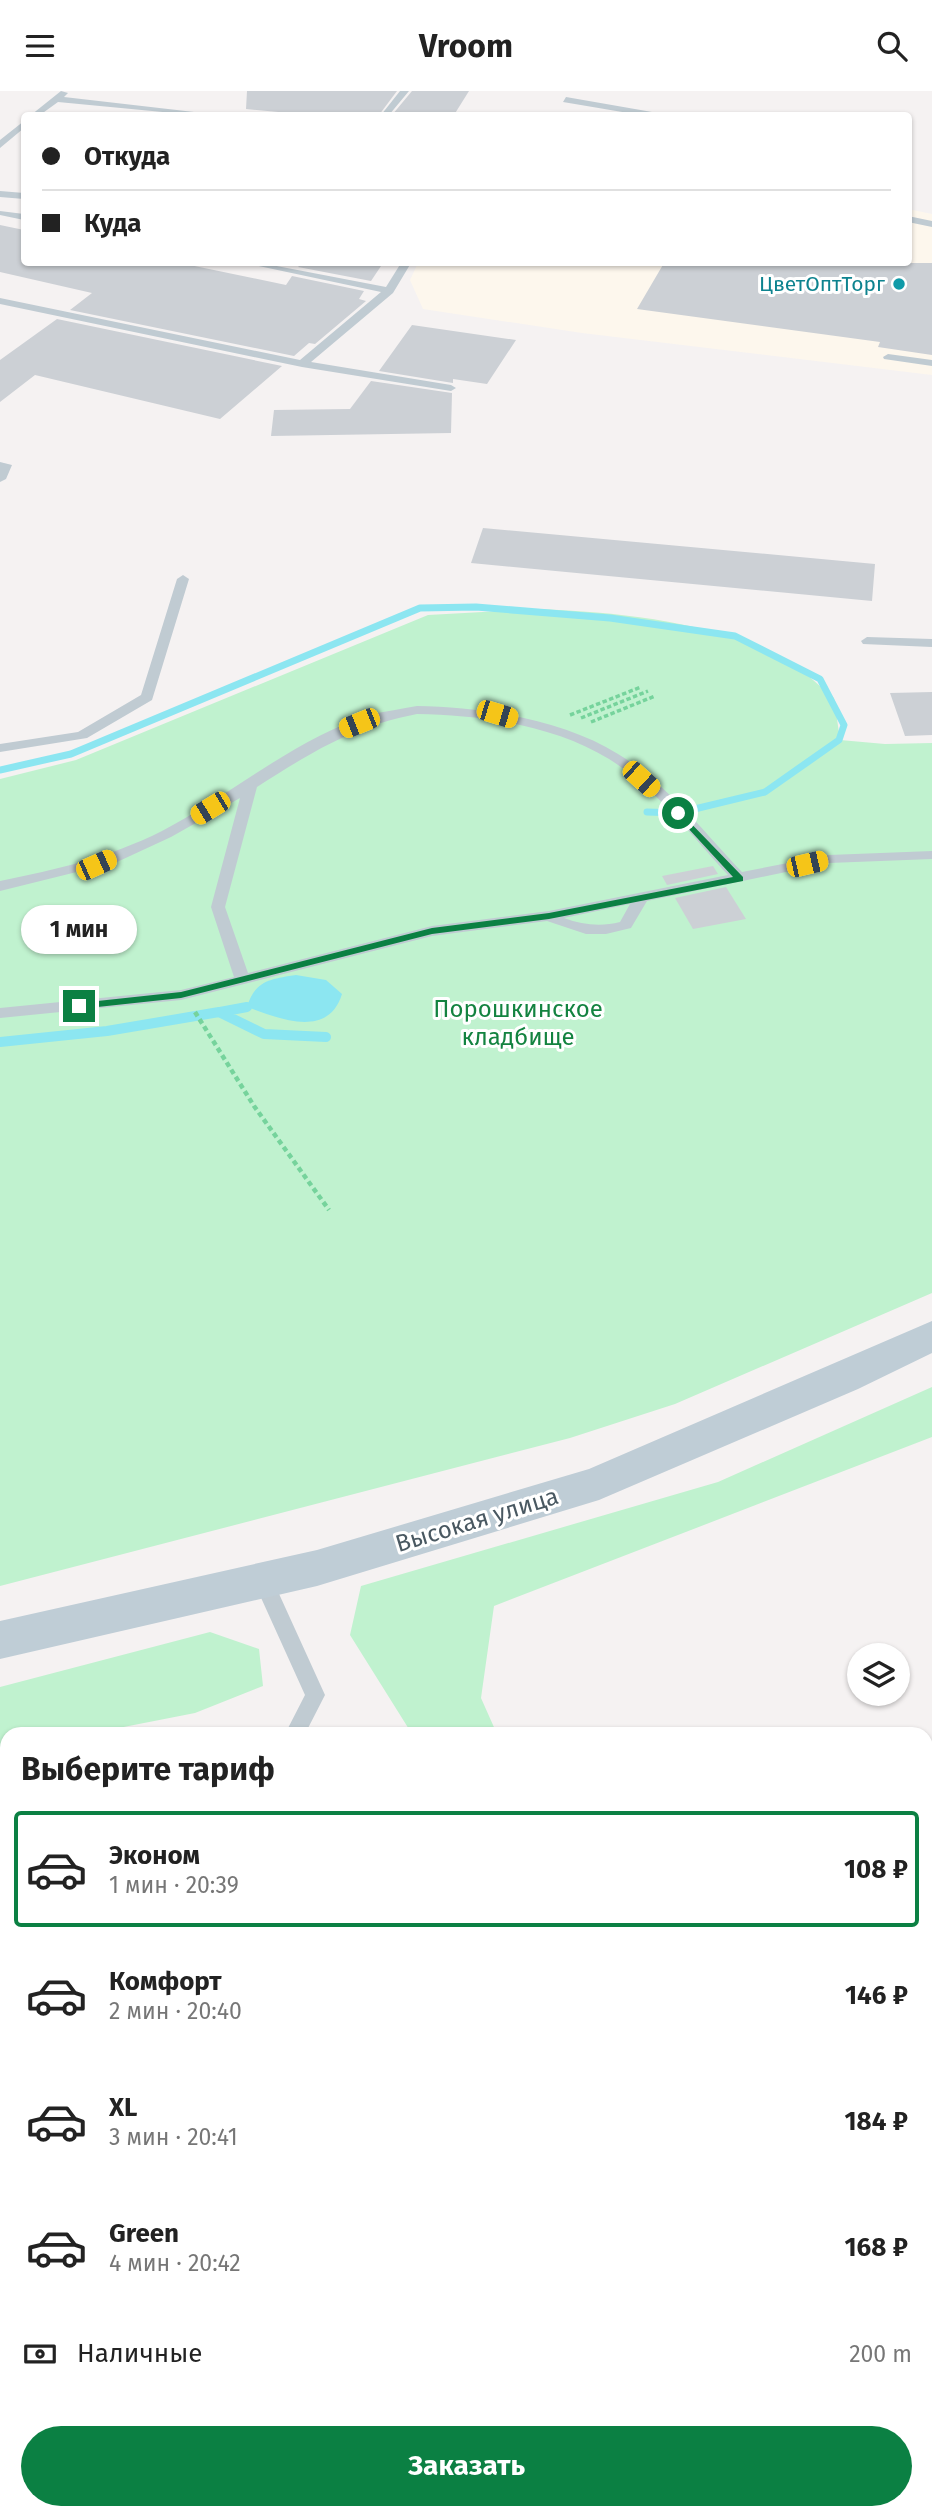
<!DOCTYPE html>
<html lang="ru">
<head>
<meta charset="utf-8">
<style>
	:root { --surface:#fff; --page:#f2f2f2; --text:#222; --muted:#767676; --line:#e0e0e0; --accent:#0b8043 }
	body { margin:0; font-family:"Fira Sans",sans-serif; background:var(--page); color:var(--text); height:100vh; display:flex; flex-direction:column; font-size:26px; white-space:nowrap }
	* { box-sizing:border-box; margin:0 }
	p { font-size:23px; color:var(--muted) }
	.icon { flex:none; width:38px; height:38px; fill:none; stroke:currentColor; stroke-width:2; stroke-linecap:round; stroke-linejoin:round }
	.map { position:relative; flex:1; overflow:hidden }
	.side { position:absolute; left:0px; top:1636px; width:933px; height:793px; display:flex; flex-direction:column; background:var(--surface); border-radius:21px 21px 0 0; box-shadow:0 2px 5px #0004 }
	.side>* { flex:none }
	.hud { position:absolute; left:21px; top:21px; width:891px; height:154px; border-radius:7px; box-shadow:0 2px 5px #0004; display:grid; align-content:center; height:154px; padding:0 21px; background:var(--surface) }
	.buttons { position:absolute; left:847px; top:1552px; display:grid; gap:14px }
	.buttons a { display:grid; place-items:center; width:63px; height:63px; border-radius:50%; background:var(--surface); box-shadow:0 2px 5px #0004; font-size:35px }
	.end { position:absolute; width:32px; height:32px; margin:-16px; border:9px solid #0b8043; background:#fff; box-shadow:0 0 0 4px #fff }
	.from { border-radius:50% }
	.bubble { position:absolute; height:49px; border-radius:24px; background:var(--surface); box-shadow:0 2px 5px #0004; font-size:23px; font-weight:700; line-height:49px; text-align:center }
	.car { position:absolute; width:21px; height:42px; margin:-21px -10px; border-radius:9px; box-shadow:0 0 5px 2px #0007; background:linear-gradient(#f5c518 24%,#345 0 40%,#f5c518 0 76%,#345 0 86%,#f5c518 0) }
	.hud b { display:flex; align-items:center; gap:24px; height:66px; font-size:26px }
	.hud b+b { border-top:2px solid var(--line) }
	.hud i { width:18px; height:18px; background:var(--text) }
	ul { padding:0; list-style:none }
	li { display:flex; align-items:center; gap:21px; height:116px; margin:0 14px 10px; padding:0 7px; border:4px solid transparent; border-radius:7px }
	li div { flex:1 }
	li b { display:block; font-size:26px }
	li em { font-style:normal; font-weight:700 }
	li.selected { border-color:var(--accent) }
	li>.icon { width:63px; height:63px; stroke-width:1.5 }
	h2 { padding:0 21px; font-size:32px; line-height:84px }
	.pay { display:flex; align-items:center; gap:18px; height:77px; padding:0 21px; font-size:26px }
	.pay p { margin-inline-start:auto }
	.button { display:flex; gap:14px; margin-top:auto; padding:14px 21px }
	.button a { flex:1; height:80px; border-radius:42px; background:var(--accent); color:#fff; font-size:28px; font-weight:700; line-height:80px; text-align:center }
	header { display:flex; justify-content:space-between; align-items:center; height:91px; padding:0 21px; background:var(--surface); font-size:32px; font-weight:700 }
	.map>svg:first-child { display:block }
	.commercial { fill:#fdf7ed }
	.green { fill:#c0f2cf }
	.water { fill:#8ce6f1 }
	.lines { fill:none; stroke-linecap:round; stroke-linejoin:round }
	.stream-far1 { stroke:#8ce6f1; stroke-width:7 }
	.stream { stroke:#8ce6f1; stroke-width:10 }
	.building { fill:#ccd0d5 }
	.path-far1 { stroke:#76d39c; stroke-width:3.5; stroke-dasharray:4.5 2.5; stroke-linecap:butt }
	.path { stroke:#76d39c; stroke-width:4.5; stroke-dasharray:5 3.5; stroke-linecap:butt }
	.lane { fill:#c0cbd2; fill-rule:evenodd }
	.secondary { fill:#bfcdd6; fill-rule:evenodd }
	.route { fill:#0b8043 }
	.culture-dot { fill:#0f9aa8; stroke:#fff; stroke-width:2.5 }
	.labels { text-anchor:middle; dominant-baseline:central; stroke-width:6; stroke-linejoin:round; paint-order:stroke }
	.far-culture-label { font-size:21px; fill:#0d838f; stroke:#fff; text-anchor:end }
	.park-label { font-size:24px; fill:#138340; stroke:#fff }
	.street-label { font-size:24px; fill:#495861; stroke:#fff }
</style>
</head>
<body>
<header><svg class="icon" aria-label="menu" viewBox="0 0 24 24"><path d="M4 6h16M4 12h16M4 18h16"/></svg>Vroom<svg class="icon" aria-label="search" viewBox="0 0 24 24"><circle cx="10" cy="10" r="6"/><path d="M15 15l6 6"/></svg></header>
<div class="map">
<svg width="932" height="2428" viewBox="0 0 932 2428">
	<rect width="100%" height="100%" fill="#f5f2f2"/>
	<path class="commercial" d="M908 118 932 123V284L582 242 423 218 410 189 418 172H908Z"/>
	<path class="green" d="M540 518C625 522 716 530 792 573 807 582 820 596 834 607L840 649 885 653 932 652V1202L675 1313 570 1347 0 1495V688L76 669 428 524Z
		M932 1296V1346L494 1515 481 1607 497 1643H412L350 1544 361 1495 718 1391Z
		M210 1541 259 1558 263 1595 195 1622 88 1643H7V1660L0 1661V1596Z"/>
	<path class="water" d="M296 884 326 889 342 903C328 948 280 928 247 916 255 889 271 888 296 884Z"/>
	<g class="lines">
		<path class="stream-far1" d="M0 679 71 663 420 517 476 516 610 527 735 545 820 588 844 634 839 649 765 701 678 722 647 721"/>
		<path class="stream" d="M220 921 247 916
			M0 951 107 940 219 921 264 943 326 946"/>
	</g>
	<path class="building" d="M247 0H397L379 24H311L246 18Z
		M412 0H469L454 24H392Z
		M0 134 24 139V172H180L286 194 292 185 364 200 359 208 366 210 315 253 309 252 294 265 70 219 92 202 0 181Z
		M302 172H383L371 190 298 176Z
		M664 172H932V264L878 256 880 251 637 218Z
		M57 228 282 275 220 328 35 284 0 311V269Z
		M412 234 516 249 487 293 453 288V292L379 280Z
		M371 290 452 302 451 342 271 345 274 319 350 318Z
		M483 437 875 473 872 510 471 472Z
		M932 601V644L905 645 890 602Z
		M713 775 718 783 667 794 662 785Z
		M726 796 746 828 693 838 675 807Z"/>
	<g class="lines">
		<path class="path-far1" d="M570 624 641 596
			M581 627 648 600
			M591 631 655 605"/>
		<path class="path" d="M195 921 254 1015 329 1119"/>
		<path class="lane" d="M61 0 68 2 64 6 220 24H194L58 11 40 24H31Z
			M400 0H409L389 24H381Z
			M566 6 652 21 656 24H640L563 11Z
			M24 30V37L0 57V49Z
			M0 100 24 102V108L0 106Z
			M0 120 24 123V129L0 124Z
			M908 125 932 130V136L908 131Z
			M244 172H261L386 196 401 172H411L393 202 311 271 451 294 456 297 451 300 302 276 0 213V207L300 269 381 201Z
			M888 263 932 269V275L884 268 883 266Z
			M0 371 12 374 6 388 0 391Z
			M183 484 189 488 152 609 87 647 0 661V653L78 641 141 604 177 488Z
			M867 546 932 548V556L863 553 861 550Z
			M417 615C481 616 562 628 618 663 667 693 703 740 742 781L829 764 932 760V768L829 772 647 810 631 837 606 843H586L547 830 432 845 181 909 0 927V917L181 899 234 886 211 816 240 707 171 746 117 771 0 800V790C58 778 108 767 162 740 228 705 300 645 370 624 385 620 402 618 417 615ZM417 623C481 624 553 634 609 668 656 697 691 744 728 784L549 820 432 835 248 882 225 816 257 696C312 661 351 636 417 623ZM630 813 620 831C601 836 583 834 564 827Z
			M263 1481 270 1483 325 1604 305 1643H285L305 1604 253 1489 256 1483Z
			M0 1953 7 1956V2003L0 2000Z"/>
		<path class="secondary" d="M932 1230V1262L858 1298 599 1409 317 1495 0 1568V1530L317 1459 589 1378Z"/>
	</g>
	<path class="route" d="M678 719 743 786V790L549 828 432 843 181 907 79 918 74 915 79 912 181 901 432 837 549 822 733 786 675 723Z"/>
	<circle class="culture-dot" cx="899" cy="193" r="7"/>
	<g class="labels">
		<g class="far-culture-label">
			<text x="885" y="193">ЦветОптТорг</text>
		</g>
		<g class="park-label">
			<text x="518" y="918">Порошкинское<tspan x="518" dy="28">кладбище</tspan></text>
		</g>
		<g class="street-label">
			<text transform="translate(477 1429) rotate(-17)">Высокая улица</text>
		</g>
	</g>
</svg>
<div class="buttons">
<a><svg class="icon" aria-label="layers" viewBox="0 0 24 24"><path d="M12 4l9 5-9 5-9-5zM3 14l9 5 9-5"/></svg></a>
</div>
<i class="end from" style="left:678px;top:722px"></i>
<i class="end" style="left:79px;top:915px"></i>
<div class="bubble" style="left:21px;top:814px;width:116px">1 мин</div>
<i class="car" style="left:497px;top:623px;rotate:107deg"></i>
<i class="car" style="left:359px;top:632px;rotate:248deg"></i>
<i class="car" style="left:641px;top:688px;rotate:132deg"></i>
<i class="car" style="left:210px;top:717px;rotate:239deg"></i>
<i class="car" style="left:807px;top:773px;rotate:77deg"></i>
<i class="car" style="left:96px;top:774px;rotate:66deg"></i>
<div class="hud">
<b><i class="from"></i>Откуда</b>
<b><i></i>Куда</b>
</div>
<section class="side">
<h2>Выберите тариф</h2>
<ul>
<li class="selected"><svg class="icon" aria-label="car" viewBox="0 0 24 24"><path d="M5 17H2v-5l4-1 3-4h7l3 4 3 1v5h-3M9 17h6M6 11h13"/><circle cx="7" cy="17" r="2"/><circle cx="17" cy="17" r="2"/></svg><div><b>Эконом</b><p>1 мин · 20:39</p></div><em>108 ₽</em></li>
<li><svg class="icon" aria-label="car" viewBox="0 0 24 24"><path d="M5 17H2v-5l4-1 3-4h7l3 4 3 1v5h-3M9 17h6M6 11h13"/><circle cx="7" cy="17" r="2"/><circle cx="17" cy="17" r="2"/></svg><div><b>Комфорт</b><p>2 мин · 20:40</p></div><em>146 ₽</em></li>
<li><svg class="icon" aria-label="car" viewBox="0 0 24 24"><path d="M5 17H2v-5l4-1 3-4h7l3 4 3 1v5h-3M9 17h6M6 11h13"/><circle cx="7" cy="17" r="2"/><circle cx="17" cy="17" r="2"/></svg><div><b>XL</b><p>3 мин · 20:41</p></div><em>184 ₽</em></li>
<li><svg class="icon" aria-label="car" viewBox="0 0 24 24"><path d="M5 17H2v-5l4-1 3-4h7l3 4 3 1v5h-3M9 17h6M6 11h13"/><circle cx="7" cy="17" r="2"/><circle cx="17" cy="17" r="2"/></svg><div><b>Green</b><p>4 мин · 20:42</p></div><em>168 ₽</em></li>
</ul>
<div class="pay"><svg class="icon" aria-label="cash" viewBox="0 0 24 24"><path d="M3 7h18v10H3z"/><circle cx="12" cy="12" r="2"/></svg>Наличные<p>200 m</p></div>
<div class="button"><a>Заказать</a></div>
</section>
</div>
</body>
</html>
